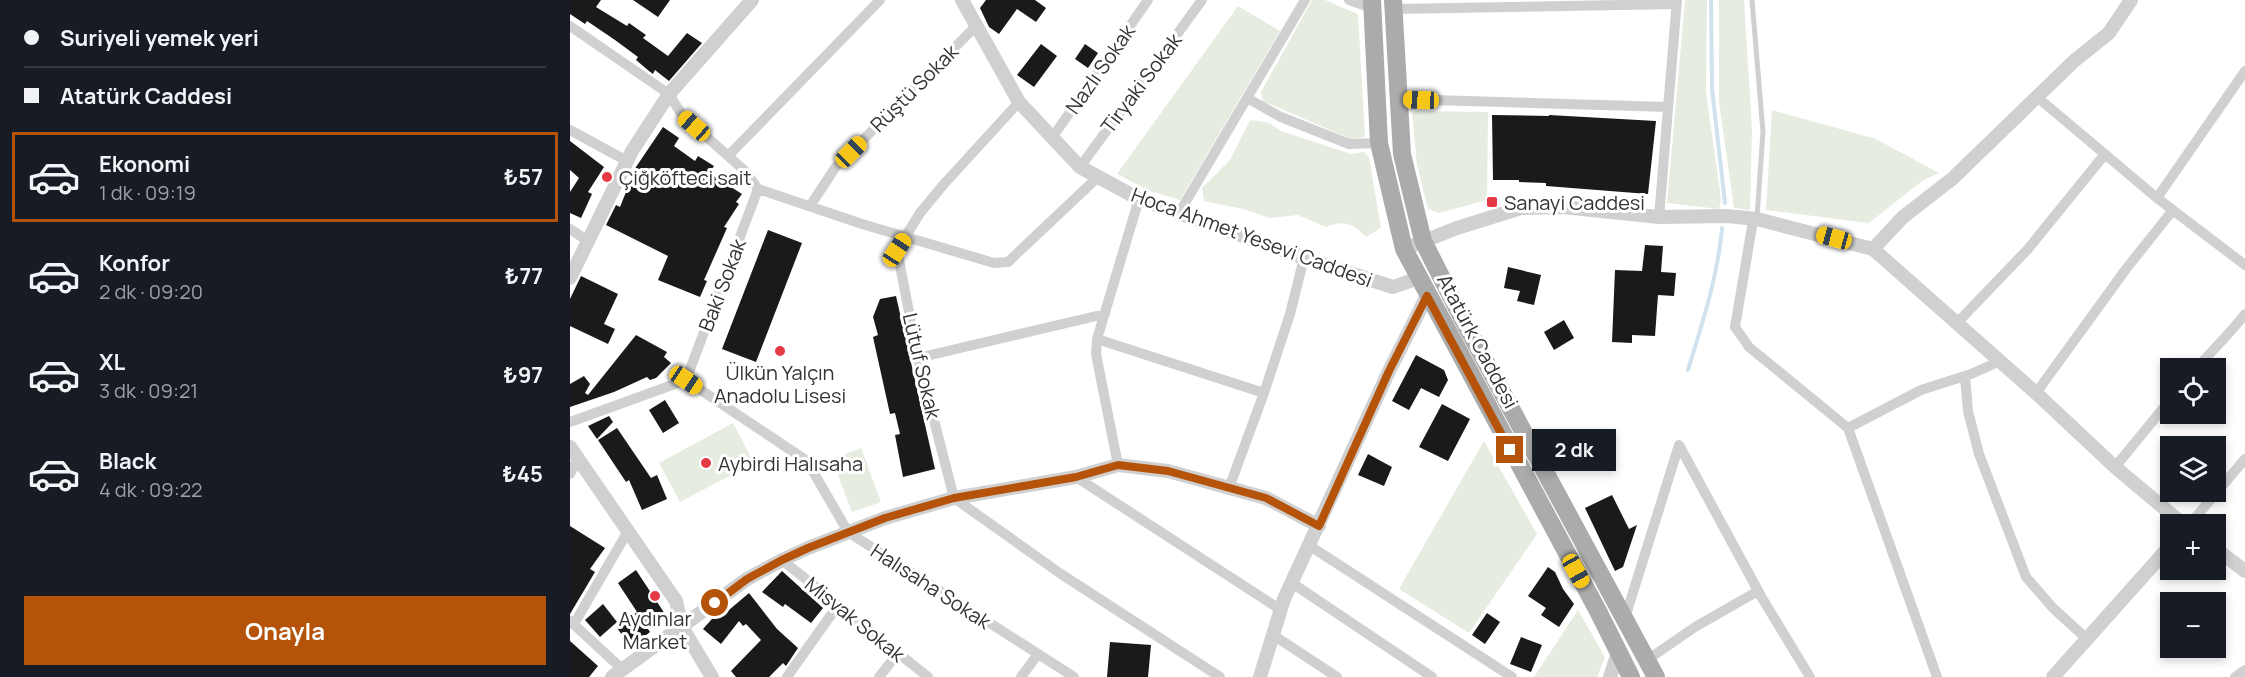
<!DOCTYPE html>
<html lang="tr">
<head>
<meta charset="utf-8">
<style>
	:root { --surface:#171b24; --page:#242831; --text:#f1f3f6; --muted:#9ea1a6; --line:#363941; --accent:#b45309 }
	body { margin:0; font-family:Manrope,sans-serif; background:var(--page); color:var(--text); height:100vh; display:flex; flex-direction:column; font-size:22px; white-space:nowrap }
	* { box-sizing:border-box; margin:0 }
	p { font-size:20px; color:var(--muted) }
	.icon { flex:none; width:33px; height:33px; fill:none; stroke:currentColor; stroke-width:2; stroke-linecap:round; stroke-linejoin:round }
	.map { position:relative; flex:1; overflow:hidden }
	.side { display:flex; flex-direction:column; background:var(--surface); width:570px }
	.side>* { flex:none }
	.guide { display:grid; align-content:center; height:132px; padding:0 24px; background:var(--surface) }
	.buttons { position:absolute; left:1590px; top:358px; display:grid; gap:12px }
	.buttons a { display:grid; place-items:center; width:66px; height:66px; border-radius:0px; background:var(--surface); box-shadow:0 3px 9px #0003; font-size:30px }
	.end { position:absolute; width:27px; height:27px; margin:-14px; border:8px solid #b45309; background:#fff; box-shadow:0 0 0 3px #fff }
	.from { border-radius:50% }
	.bubble { position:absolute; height:42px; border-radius:0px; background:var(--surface); box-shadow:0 3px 9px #0003; font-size:20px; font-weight:700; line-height:42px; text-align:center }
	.car { position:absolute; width:18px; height:36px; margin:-18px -9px; border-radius:8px; box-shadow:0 0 4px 2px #0007; background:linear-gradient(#f5c518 24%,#345 0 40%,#f5c518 0 76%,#345 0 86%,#f5c518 0) }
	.guide b { display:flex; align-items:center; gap:21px; height:57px; font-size:22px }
	.guide b+b { border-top:2px solid var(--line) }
	.guide i { width:15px; height:15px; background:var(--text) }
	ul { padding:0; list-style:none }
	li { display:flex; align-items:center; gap:18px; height:90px; margin:0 12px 9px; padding:0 12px; border:3px solid transparent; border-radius:0px }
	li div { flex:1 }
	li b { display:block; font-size:22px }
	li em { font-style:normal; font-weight:700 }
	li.on { border-color:var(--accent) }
	li>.icon { width:54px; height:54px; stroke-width:1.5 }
	.action { display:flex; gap:12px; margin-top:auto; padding:12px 24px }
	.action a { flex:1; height:69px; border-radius:0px; background:var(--accent); color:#fff; font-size:24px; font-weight:700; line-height:69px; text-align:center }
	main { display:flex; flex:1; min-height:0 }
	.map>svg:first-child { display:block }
	.green { fill:#e6ecdf }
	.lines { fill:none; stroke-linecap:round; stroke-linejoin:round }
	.stream { stroke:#cfe2ee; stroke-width:4 }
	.building { fill:#1a1a1a }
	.service { stroke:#d0d0d0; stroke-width:5 }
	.minor { stroke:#d0d0d0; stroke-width:10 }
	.tertiary { stroke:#d0d0d0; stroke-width:14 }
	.primary { stroke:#ababab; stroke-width:18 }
	.route { stroke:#b45309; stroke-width:8 }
	.poi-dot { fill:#e63946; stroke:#fff; stroke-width:2 }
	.labels { text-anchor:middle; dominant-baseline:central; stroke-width:6; stroke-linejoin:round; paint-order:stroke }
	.street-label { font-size:20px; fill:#333; stroke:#fff }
	.poi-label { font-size:20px; fill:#333; stroke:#fff; text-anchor:start }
</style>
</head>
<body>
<main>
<section class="side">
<div class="guide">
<b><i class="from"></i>Suriyeli yemek yeri</b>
<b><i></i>Atatürk Caddesi</b>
</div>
<ul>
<li class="on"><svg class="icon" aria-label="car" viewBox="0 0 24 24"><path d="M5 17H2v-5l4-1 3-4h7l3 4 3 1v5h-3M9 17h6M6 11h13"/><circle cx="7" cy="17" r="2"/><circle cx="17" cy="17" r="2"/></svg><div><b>Ekonomi</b><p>1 dk · 09:19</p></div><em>₺57</em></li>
<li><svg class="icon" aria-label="car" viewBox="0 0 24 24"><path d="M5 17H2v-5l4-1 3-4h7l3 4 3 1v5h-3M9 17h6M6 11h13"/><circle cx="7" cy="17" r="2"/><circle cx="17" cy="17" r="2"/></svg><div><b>Konfor</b><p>2 dk · 09:20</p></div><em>₺77</em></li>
<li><svg class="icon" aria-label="car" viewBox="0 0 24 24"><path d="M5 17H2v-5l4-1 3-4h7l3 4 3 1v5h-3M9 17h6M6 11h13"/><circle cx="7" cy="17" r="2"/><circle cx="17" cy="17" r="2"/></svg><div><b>XL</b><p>3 dk · 09:21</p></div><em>₺97</em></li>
<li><svg class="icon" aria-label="car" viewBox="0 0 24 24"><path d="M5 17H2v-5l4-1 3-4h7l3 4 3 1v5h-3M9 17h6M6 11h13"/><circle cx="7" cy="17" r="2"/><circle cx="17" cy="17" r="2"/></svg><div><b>Black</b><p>4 dk · 09:22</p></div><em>₺45</em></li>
</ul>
<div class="action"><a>Onayla</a></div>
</section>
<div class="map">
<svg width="1675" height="677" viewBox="0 0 1675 677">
	<rect width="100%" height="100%" fill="#fff"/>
	<path class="green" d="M742 0H755L788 14 795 137 781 139 693 101 691 92Z
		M1115 0H1137L1136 92 1151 199 1149 209 1097 203Z
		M1149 0H1174L1182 131 1180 210 1164 208 1149 102Z
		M668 6 710 31 610 200 580 191 547 174Z
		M1202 110 1306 139 1369 173 1352 181 1299 223 1196 210Z
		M845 111 918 112 917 200 869 213 858 209 847 165 842 113Z
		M680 120 699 123 711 131 781 154 794 152 799 157 811 228 796 237C782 223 775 220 756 227L728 215 700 218 673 209 634 201 632 188 660 160Z
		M163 423 184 463 110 502 89 463Z
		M914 441 967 534 899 633 829 589Z
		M291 448 311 502 282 512 262 459Z
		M1008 610 1035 657 1027 677H964Z"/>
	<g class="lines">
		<path class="stream" d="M1141 0 1142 89 1155 203
			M1118 370C1132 324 1148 276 1152 228"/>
	</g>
	<path class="building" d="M0 0H31L26 7 57 26 59 23 76 35 73 38 98 56 117 33 132 43 99 81 85 70 83 74 79 71 66 60 68 57 45 40 17 21 15 24 0 14Z
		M63 0H100L88 17Z
		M416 0H465L476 8 466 22 447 9 429 34 419 27 410 8Z
		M471 44 487 56 464 87 447 75Z
		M515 44 528 53 518 68 505 59Z
		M922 115 979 116V115L1086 121 1078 194 976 186V183L949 182V180H923Z
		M93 127 109 138 104 146 125 161 128 156 144 166 139 173 172 194 166 202 169 204 154 227 157 228 134 280 137 281 130 297 88 280 98 256 36 225 46 205 50 207 66 167Z
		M0 141 34 167 18 192 22 194 11 218 0 213V192L9 178 0 170Z
		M198 230 232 243 186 362 152 349Z
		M1075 245 1093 246 1091 272 1106 273 1104 296 1088 295 1085 336 1062 335V343L1042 342 1045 270 1072 271Z
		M938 267 971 275 964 305 947 301 950 291 934 288Z
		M11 276 48 294 34 324 45 329 38 344 0 326V299Z
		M326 296 365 469 333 477 325 435 330 434 325 413 320 414 303 337 308 335 303 317 310 299Z
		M994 320 1004 338 984 350 974 332Z
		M66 335 97 352 94 357 101 363 86 378 80 380 77 377 44 392 0 407V384L14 376 20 384 15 393 18 395Z
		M846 355 874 370 878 380 869 397 851 388 839 410 822 401Z
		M95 400 109 423 93 433 79 410Z
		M872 404 900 419 878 461 849 447Z
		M39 416 43 422 27 439 18 426Z
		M47 428 81 478 87 475 97 499 72 510 59 480 56 482 28 440Z
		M798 454 822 467 814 486 788 475Z
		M1042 495 1059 529 1067 525 1053 567 1045 571 1015 508Z
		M0 526 35 548 20 569 25 572 0 614Z
		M978 567 985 572 993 589 1004 604 989 627 971 615 976 608 958 596Z
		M66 570 95 614 91 623 78 629 80 632 61 647 47 628 67 612 48 583Z
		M212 571 253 608 241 623 215 604 213 607 192 592Z
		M179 593 207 629 228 648 216 666 213 663 199 677H166L161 671 191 640 176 624 173 626 169 621 151 644 133 629 149 611 153 615Z
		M33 604 47 622 30 637 15 620Z
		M917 613 930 622 915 644 902 635Z
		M951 637 972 645 961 672 940 664Z
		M0 641 28 666 19 677H0Z
		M540 642 581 645 578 677H537Z"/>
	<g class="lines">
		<path class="service" d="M1182 0 1193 132 1187 217"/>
		<path class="minor" d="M779 0 802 8
			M823 9 1107 4
			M0 26 99 94 112 115 175 171 188 189 292 224 424 263 438 262 528 177
			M1467 97 1587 198 1675 71
			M677 98 711 117 779 144 809 143
			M829 99 1098 107
			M449 102 374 184 350 213 327 250 348 358 384 498 491 574 650 677
			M0 130 57 161
			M482 138 578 0
			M158 156 310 0
			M510 167 632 0
			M1587 198 1675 265
			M240 206 265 168 405 27
			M609 213 735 0
			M1089 217 1107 0
			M1187 219 1183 221 1165 327 1179 347 1278 428 1367 677
			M0 229 18 241
			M1387 323 1458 249 1535 154
			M527 339 694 393 720 314 734 258
			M348 358 535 314
			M1626 369C1642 350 1660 334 1675 314
			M1395 376 1398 411 1409 454 1456 577 1483 608 1518 640
			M116 380 188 189
			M1466 393 1556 269 1603 210
			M0 422 116 380 237 461 278 532 504 677
			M1278 428 1351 390 1401 374 1428 362
			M548 465 526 354 527 339 569 199
			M1545 467 1600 400
			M0 474 8 458
			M506 477 711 610
			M659 488 694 393
			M1619 525 1675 459
			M740 546 942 677
			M212 560 358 677
			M722 583 862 677
			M1055 618 1109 445 1192 598 1240 677
			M0 621 52 669
			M4 624 58 531
			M703 635 767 677
			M1077 660 1125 627 1188 591
			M217 677 268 605
			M309 677 328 653
			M451 677 468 654
			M1665 677 1675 670"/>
		<path class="tertiary" d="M392 0 449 102 510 167 569 199 734 258 823 287 849 278
			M834 249 887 228 951 208 993 207 1089 217 1157 216 1187 219 1303 249 1466 393 1545 467 1614 525
			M1303 249 1333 217 1382 179 1504 61 1539 33 1561 0
			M0 278 62 151 99 94 182 0
			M0 447 106 601 112 627 142 677
			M1646 549 1675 571
			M42 677 177 579 212 560 238 548 315 518 384 498 506 477 548 465 598 471 696 498 749 526
			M690 677 714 599 819 371 857 296
			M1040 677 1048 653
			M1483 677 1600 546"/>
		<path class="primary" d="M802 0 809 143 834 249 1028 611 1061 677
			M823 0 832 154 853 241 893 320 1086 677"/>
	</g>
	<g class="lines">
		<path class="route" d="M145 603 177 579 212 560 238 548 315 518 384 498 506 477 548 465 598 471 696 498 749 526 819 371 857 296 940 450"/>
	</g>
	<g class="poi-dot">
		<circle cx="37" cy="177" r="6"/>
		<rect x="916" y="196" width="12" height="12" rx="3"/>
		<circle cx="210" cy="351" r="6"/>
		<circle cx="136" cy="463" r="6"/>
		<circle cx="85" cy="596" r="6"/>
	</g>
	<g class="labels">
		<g class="street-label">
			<text transform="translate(530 69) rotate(-55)">Nazlı Sokak</text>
			<text transform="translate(571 83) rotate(-53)">Tiryaki Sokak</text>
			<text transform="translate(344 88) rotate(-45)">Rüştü Sokak</text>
			<text transform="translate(682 237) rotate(20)">Hoca Ahmet Yesevi Caddesi</text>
			<text transform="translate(152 285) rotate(-69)">Baki Sokak</text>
			<text transform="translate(908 341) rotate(62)">Atatürk Caddesi</text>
			<text transform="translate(352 366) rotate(77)">Lütuf Sokak</text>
			<text transform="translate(361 586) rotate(33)">Halısaha Sokak</text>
			<text transform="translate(285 619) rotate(39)">Misvak Sokak</text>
		</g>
		<g class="poi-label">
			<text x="49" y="177">Çiğköfteci sait</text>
			<text x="934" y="202">Sanayi Caddesi</text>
			<text x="210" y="372" text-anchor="middle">Ülkün Yalçın<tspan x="210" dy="23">Anadolu Lisesi</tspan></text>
			<text x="148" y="463">Aybirdi Halısaha</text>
			<text x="85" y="618" text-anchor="middle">Aydınlar<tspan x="85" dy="23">Market</tspan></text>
		</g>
	</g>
</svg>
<div class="buttons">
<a><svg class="icon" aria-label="locate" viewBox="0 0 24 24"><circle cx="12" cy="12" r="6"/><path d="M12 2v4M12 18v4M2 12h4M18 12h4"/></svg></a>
<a><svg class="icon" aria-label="layers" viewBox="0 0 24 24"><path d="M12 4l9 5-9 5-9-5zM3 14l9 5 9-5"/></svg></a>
<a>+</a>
<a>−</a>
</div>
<i class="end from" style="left:145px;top:603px"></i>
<i class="end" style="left:940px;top:450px"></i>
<div class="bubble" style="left:962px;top:429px;width:84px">2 dk</div>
<i class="car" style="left:851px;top:100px;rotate:272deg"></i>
<i class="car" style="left:124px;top:126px;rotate:311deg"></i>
<i class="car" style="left:281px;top:152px;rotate:45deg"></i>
<i class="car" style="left:1264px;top:238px;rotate:285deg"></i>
<i class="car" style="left:327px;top:250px;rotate:33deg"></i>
<i class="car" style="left:116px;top:380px;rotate:124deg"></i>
<i class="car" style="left:1006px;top:571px;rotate:151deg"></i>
</div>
</main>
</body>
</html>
